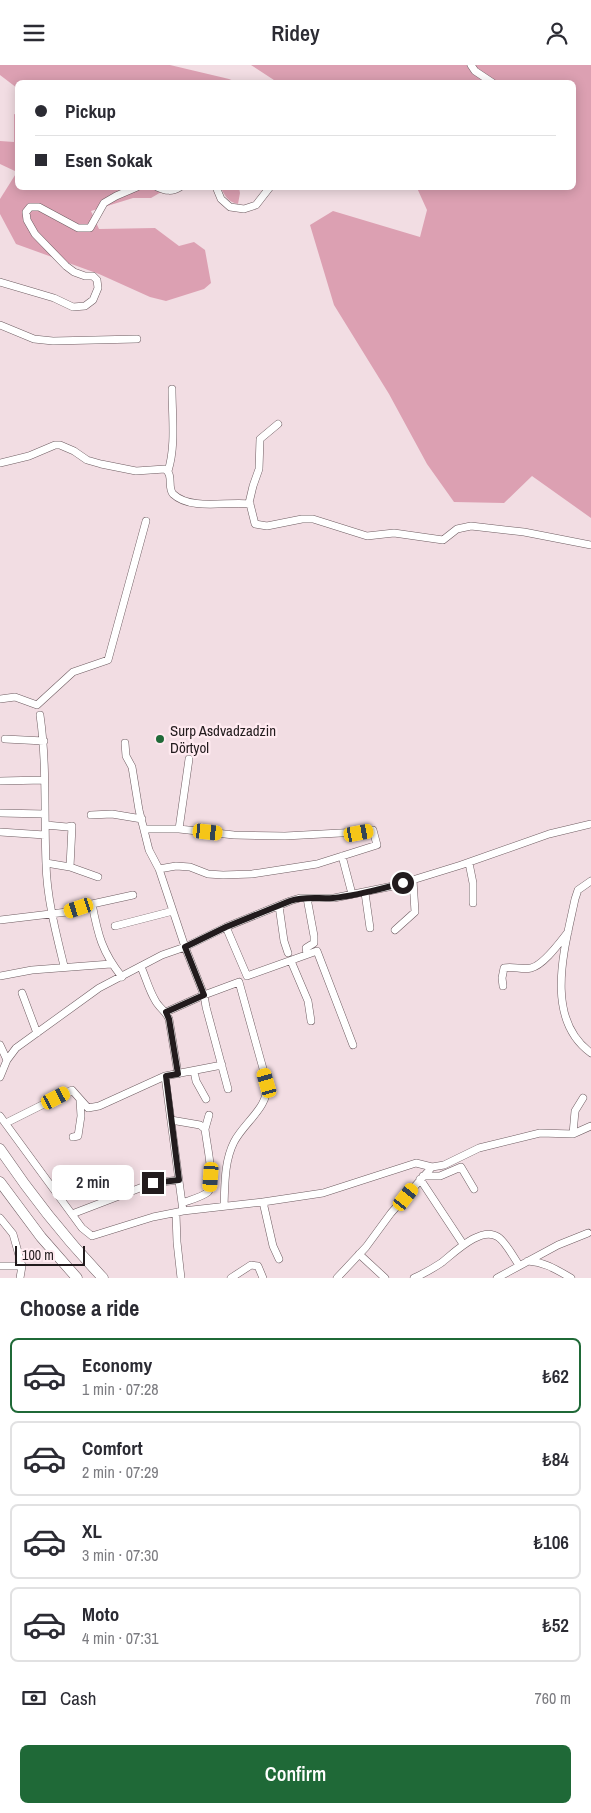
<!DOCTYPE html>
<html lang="en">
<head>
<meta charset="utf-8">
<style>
	:root { --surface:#fff; --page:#f2f2f3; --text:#2b2b33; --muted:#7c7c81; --line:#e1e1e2; --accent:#1f6937 }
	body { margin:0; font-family:"Archivo Narrow",sans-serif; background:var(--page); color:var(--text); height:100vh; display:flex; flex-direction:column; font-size:19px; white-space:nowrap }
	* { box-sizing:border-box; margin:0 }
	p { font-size:16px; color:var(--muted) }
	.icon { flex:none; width:28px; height:28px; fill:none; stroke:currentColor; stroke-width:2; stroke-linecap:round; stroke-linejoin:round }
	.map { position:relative; height:1213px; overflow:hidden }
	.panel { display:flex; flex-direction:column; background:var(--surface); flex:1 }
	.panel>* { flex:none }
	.banner { position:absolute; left:15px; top:15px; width:561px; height:110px; border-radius:8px; box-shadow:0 2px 12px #0003; display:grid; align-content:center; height:110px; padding:0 20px; background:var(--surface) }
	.scale { position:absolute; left:15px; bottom:12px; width:70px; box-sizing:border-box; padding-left:5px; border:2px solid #221b1d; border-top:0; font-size:14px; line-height:18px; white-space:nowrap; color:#221b1d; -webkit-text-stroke:4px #ffeaf0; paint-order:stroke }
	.end { position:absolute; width:22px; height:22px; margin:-11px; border:6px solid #221b1d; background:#fff; box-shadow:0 0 0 2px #fff }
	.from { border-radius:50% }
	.bubble { position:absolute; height:35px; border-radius:8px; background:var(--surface); box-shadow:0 2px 12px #0003; font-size:16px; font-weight:600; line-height:35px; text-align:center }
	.car { position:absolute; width:15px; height:30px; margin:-15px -8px; border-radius:6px; box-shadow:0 0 4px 1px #0007; background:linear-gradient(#f5c518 24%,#345 0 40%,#f5c518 0 76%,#345 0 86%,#f5c518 0) }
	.banner b { display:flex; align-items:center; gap:18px; height:48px; font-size:19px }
	.banner b+b { border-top:1px solid var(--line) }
	.banner i { width:12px; height:12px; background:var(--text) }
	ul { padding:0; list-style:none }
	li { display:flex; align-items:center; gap:15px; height:75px; margin:0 10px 8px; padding:0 10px; border:2px solid var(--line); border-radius:8px }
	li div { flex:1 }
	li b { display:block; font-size:19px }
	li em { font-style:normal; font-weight:600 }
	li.active { border-color:var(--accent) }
	li>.icon { width:45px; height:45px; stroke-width:1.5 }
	h2 { padding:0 20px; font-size:22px; line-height:60px }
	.pay { display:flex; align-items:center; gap:12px; height:55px; padding:0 20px; font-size:19px }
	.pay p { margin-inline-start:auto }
	.button { display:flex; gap:10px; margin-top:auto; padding:10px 20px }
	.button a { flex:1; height:58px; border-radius:8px; background:var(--accent); color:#fff; font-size:20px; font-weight:600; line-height:58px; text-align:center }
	header { display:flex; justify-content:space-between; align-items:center; height:65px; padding:0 20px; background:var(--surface); font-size:22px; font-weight:600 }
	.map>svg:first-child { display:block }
	.forest { fill:#dca0b2 }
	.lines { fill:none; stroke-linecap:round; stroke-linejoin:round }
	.minor-casing { stroke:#6e5c61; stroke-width:8 }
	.highway-casing { stroke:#6e5c61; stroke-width:11 }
	.minor { stroke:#fff; stroke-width:7 }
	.highway { stroke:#fff; stroke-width:10 }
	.route { stroke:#221b1d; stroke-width:6 }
	.poi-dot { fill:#1f6937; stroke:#ffeaf0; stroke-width:2 }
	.labels { text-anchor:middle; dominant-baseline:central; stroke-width:4.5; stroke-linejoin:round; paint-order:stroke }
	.poi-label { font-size:15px; fill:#221b1d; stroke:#ffeaf0; text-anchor:start }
</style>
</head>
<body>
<header><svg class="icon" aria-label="menu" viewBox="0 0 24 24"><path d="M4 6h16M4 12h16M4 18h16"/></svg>Ridey<svg class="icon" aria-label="person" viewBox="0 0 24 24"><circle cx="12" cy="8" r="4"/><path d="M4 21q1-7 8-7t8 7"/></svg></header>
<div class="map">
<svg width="591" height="1213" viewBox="0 0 591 1213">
	<rect width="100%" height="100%" fill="#f2dde3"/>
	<path class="forest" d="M0 0H170L229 14 236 17 18 18 17 23 0 10Z
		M251 0H591V453L532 411 504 438 454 437 427 399 389 329 334 240 310 160 333 146 420 172 427 145 417 123 574 122V18L277 17Z
		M14 49 17 50 18 122 168 123 151 133H133L91 146 99 164 155 163 179 181 194 177 205 185 211 218 204 224 166 236 150 232 99 209 16 179 0 149V134L17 107 0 99V76L14 77Z
		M221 123H239L240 128 238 139C228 137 225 131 221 123Z"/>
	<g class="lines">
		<defs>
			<path id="minor" d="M471 0 475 6 493 18
				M157 122C166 126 172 127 180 122
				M216 122 221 134 230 142 244 144 256 140 270 122
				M0 217 54 233 73 242 85 241 93 235 98 223 97 215 93 211H85L74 207 66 201 35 169 27 155 26 147 30 142H39L78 163H90L104 138 116 131 137 122
				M0 260 34 274 53 276 137 274
				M0 398 29 391 55 380H60L74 386 87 395 101 399 136 406 165 404C174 410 167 422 173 429 191 446 228 436 250 439L255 459 267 461 302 454H313L367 471 394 468 443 475 457 464 471 461 524 467 591 480
				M168 406C176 381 172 351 172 324
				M250 439 249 438 253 421 259 404 260 374 278 359
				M0 634 15 632 37 640 73 607 108 595 146 456
				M40 650C47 699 44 750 46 799 47 834 56 868 64 901
				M5 674 44 676
				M125 678 126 691 132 702 139 745 149 785 159 804 185 882 204 930 206 942 228 1024
				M0 716 44 715
				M0 748 45 749
				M91 750 112 749 142 754
				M46 760 67 762 72 761 70 802
				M144 764H179L234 770 285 771 359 767 373 765 377 780 317 799 252 809 223 810 208 809 190 802 176 801 159 804
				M179 764 189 694
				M0 767 45 770
				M342 791 352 829
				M46 798 70 802 98 812
				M469 798 473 818V838
				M591 816 578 825 575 834C565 882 543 953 591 988
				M365 828 370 863
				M307 833 314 871V878L306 883 307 889
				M92 839C98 870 102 887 122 912
				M279 841 284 876 288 888
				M0 855 67 847 92 839 133 830
				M115 861 173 846
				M226 862 247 911 317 886 353 980
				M395 865 415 847 413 815
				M291 896 308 936 311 956
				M141 902C146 913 149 925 155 935 159 943 166 946 169 954L178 1009
				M0 911 32 905 111 899
				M503 921 502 913 504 903C513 901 522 905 531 903 544 900 560 877 568 867
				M22 928 37 968
				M166 947 204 930 239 917 267 1018C269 1043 245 1056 234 1077 224 1097 225 1120 224 1141
				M0 980 7 995
				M194 1006 196 1016 206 1034
				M165 1011 183 1146
				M0 1012 7 995 16 983 99 923 162 890 185 882 226 862 290 836 300 833H334L393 821 461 800 549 769 591 759
				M0 1051 82 1163 92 1171 153 1152 183 1146 263 1137 323 1128 416 1098 432 1102
				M171 1055 200 1060 205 1064C206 1076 216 1119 208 1127 202 1132 190 1135 182 1138
				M6 1058 72 1025 88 1043 99 1041 165 1011 222 1000
				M205 1064 209 1050
				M573 1069 575 1046 583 1033
				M73 1072 78 1071 81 1051 80 1035
				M423 1111H440L461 1102 474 1124
				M420 1114 463 1179
				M263 1137 273 1181 279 1194
				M72 1149 153 1118 179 1115
				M176 1149 177 1177 181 1213
				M0 1153 13 1169 22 1201 20 1213
				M359 1189 385 1213
				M528 1196C545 1197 557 1205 571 1213
				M0 1201H22
				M231 1213 251 1200 258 1201 263 1213
				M337 1213 366 1182 391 1148 432 1102 444 1100 479 1083 540 1068 573 1069 591 1061
				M414 1213C423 1209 432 1204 441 1198 453 1189 481 1160 498 1172 505 1176 514 1193 519 1200
				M497 1213 558 1180 588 1168"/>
			<path id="highway" d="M0 1084C31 1130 65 1173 103 1213
				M0 1117 41 1172 77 1213"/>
		</defs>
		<use href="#minor" class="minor-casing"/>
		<use href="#highway" class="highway-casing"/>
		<use href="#minor" class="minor"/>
		<use href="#highway" class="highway"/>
	</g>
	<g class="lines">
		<path class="route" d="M153 1118 179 1115 166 1011 178 1009 169 954 166 947 204 930 185 882 226 862 290 836C305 831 319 834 333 833 357 831 380 824 403 818"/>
	</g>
	<circle class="poi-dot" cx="160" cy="674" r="5"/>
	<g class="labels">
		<g class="poi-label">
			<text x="170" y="665">Surp Asdvadzadzin<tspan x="170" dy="17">Dörtyol</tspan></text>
		</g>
	</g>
</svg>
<div class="scale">100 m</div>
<i class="end from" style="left:403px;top:818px"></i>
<i class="end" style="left:153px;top:1118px"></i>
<div class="bubble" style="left:52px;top:1100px;width:82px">2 min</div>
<i class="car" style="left:208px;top:767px;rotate:96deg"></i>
<i class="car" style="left:359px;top:768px;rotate:80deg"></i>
<i class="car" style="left:79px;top:843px;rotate:252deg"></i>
<i class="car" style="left:267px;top:1018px;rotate:344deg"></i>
<i class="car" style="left:56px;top:1033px;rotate:63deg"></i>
<i class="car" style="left:211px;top:1112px;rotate:184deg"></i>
<i class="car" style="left:406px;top:1132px;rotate:38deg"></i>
<div class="banner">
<b><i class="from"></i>Pickup</b>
<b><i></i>Esen Sokak</b>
</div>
</div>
<section class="panel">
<h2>Choose a ride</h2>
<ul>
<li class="active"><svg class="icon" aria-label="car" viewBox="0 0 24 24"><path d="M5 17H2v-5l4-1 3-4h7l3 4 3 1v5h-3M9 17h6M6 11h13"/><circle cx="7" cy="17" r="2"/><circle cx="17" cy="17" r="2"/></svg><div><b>Economy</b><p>1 min · 07:28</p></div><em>₺62</em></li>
<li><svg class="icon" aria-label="car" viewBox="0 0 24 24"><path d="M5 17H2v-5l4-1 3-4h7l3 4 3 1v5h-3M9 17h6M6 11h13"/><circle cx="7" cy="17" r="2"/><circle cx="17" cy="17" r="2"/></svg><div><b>Comfort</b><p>2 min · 07:29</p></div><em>₺84</em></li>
<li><svg class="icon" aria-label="car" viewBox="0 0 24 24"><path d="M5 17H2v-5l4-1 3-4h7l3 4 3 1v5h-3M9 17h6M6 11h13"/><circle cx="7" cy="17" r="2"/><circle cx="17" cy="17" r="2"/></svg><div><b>XL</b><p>3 min · 07:30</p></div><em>₺106</em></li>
<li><svg class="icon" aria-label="car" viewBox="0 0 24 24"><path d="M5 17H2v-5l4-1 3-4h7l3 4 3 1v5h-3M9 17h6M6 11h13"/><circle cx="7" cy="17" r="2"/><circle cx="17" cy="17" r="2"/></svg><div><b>Moto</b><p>4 min · 07:31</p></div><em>₺52</em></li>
</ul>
<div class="pay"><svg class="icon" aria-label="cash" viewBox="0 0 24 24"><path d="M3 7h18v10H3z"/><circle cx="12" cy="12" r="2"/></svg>Cash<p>760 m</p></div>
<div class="button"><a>Confirm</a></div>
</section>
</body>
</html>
